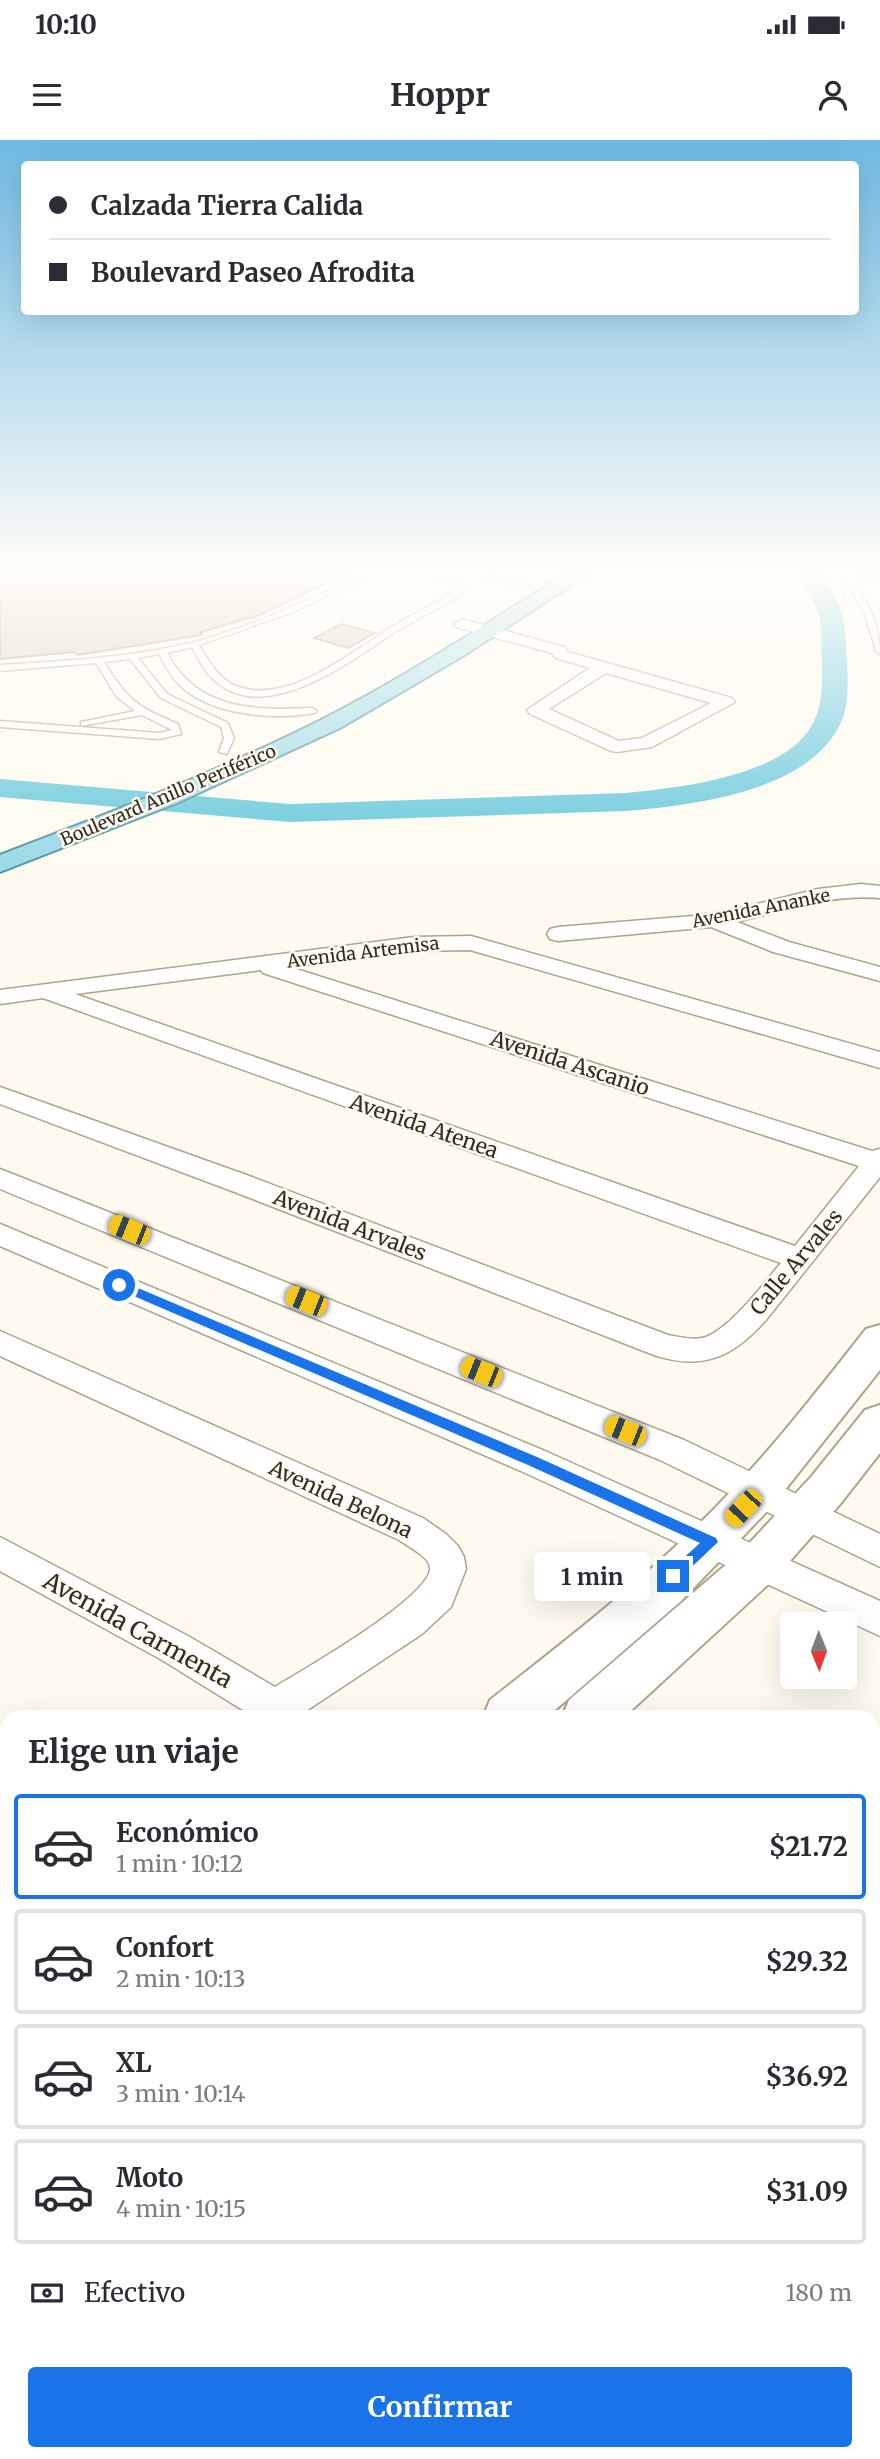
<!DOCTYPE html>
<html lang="es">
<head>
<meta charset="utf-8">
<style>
	:root { --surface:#fff; --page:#f2f2f3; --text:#2b2b33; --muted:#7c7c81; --line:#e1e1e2; --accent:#1a73e8 }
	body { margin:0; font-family:Merriweather,serif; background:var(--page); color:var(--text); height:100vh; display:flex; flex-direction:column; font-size:26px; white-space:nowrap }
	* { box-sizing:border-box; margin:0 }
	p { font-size:23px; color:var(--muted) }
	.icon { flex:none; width:38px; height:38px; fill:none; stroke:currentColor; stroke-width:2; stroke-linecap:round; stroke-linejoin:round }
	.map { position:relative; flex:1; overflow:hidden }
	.sheet { position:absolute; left:0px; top:1570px; width:880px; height:751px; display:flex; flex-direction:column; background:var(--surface); border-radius:21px 21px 0 0; box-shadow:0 7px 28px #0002 }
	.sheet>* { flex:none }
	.banner { position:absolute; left:21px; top:21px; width:838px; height:154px; border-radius:7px; box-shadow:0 7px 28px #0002; display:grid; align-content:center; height:154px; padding:0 28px; background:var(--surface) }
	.needle { width:46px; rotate:179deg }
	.fabs { position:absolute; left:780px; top:1472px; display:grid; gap:14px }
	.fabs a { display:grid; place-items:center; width:77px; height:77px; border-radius:7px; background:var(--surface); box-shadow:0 7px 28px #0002; font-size:35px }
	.end { position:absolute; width:32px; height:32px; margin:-16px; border:9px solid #1a73e8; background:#fff; box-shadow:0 0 0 4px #fff }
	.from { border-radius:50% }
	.bubble { position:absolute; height:49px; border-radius:7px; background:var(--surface); box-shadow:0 7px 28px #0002; font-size:23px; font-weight:700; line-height:49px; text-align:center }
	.car { position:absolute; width:21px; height:42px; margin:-21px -10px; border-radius:9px; box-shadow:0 0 5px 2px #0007; background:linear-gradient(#f5c518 24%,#345 0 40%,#f5c518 0 76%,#345 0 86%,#f5c518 0) }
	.banner b { display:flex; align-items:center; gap:24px; height:66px; font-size:26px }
	.banner b+b { border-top:2px solid var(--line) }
	.banner i { width:18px; height:18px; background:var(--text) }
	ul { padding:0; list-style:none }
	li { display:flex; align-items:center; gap:21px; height:105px; margin:0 14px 10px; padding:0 14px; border:4px solid var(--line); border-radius:7px }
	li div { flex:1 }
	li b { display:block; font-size:26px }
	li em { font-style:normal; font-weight:700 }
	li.on { border-color:var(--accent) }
	li>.icon { width:63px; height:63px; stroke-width:1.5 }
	h2 { padding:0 28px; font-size:32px; line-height:84px }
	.pay { display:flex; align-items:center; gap:18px; height:77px; padding:0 28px; font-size:26px }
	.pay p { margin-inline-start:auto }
	.button { display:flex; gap:14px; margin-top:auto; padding:14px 28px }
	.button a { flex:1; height:80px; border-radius:7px; background:var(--accent); color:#fff; font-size:28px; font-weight:700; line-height:80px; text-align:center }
	.status { display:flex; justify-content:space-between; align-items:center; height:49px; padding:0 35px; background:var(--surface); direction:ltr }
	.status svg { height:19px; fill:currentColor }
	header { display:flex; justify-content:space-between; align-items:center; height:91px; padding:0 28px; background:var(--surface); font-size:32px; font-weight:700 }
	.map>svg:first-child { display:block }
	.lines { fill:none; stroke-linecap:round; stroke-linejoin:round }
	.river { fill:#57c2d9; fill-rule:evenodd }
	.building { fill:#cfc6ab; stroke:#978e75; stroke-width:2 }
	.service-casing { stroke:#ada48a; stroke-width:3 }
	.minor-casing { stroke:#ada48a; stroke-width:3 }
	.tertiary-casing { stroke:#ada48a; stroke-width:4 }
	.primary-casing { stroke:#418b97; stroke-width:4 }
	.service { fill:#fff; fill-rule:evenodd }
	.minor { fill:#fff; fill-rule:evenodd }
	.tertiary { fill:#fff; fill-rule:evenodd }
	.primary { fill:#92d7e6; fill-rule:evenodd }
	.route { fill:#1a73e8 }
	.labels { text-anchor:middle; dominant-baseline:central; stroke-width:5; stroke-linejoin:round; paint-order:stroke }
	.far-street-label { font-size:18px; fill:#312d23; stroke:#fefaef }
	.street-label { font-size:21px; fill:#312d23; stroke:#fefaef }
	.near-street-label { font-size:24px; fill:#312d23; stroke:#fefaef }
</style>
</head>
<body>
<div class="status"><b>10:10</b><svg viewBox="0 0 49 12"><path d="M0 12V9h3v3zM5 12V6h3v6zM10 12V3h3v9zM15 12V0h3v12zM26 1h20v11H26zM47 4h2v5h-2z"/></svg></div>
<header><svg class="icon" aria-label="menu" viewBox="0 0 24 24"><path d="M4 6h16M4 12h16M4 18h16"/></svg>Hoppr<svg class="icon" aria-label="person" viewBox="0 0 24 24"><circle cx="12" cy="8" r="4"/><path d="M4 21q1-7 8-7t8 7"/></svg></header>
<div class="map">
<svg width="880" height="2319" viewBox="0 0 880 2319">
	<rect width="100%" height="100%" fill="#fefaef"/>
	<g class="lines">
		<path class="river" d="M794 429H816C846 469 844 474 847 522 848 541 849 562 842 580 812 652 693 665 626 671L290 682 0 657V639L290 664 626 653C679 648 789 636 814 581 823 563 822 542 822 523 821 474 823 471 794 429Z"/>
	</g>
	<path class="building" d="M36 429H355L260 475 201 492 202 495 78 515 74 512 0 519V435Z
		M341 484 375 493 348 508 314 498Z"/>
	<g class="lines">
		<defs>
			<path id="service" d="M375 429H385L291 473 199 505C209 522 220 541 239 547 289 564 350 513 390 488 413 474 437 462 460 447L456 443 415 429C433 429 458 433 468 448 447 467 419 477 395 492 349 522 260 592 209 535 202 527 197 516 192 507L167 513C198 571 253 570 312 568L317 571 315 573C275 580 217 576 184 549 173 540 166 527 159 514L138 518 167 554 228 583 234 598 227 614 219 612 224 598 221 587 161 558 130 519 104 522C128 561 136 566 178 584L181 594 159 599 0 587V581L159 593 172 590 142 575 81 586V582L135 571 117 557 96 523 0 531V525C62 521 125 518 186 504 252 488 314 457 375 429Z
				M459 429H472L529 446 525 448Z
				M851 429H859L855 443C869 466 880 486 880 514L876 511 865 474 847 443Z"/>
			<path id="minor" d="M462 479 564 507 568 512 732 558 735 562 652 607 617 612 611 611 530 574 527 570 590 528 556 518 552 513 456 487 454 484ZM606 533 711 563 642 598 619 601 549 569Z
				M861 744 880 746V758C831 754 784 770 737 782L789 802 880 827V841L773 812 711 787 558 801 550 799 547 794 550 789 558 787 693 776 732 770 818 749Z
				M471 796 880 912V928L470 810 414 811 290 827 872 1011 880 1009V1037L766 1180C733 1217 703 1231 654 1215L232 1051 0 964V947L252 1037 668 1195C680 1197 695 1201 706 1197 733 1186 762 1145 781 1123L43 858 0 864V850L414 797ZM261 830 263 833 859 1026 795 1106 75 854Z
				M0 1029 684 1300 880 1394V1427L660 1320 0 1049Z
				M0 1084 545 1311 880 1461V1496L521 1331 0 1106Z
				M0 1191 423 1378 446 1394 458 1406 464 1417 466 1429 451 1467 422 1494 297 1577H244L246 1572 162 1520 0 1431V1397L188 1496 275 1547C303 1530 431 1457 430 1428 430 1417 407 1406 399 1400L0 1216Z
				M0 1671 7 1673V1760L0 1763V1719L7 1716 0 1714Z
				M873 1720 880 1723V1769L873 1766Z
				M873 2157 880 2159V2218L873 2215Z
				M115 2314H173L171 2319H113Z
				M537 2314H592L594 2319H539Z"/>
			<path id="tertiary" d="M880 1185V1230L773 1365 681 1461 547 1577H483L490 1560C560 1505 631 1450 695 1388 758 1327 812 1258 866 1189Z
				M880 1265V1313L841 1363 775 1438 624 1577H562L569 1560 743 1410 811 1337 865 1270Z
				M7 1914V1976L0 1979V1917Z
				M7 1995V2059L0 2062V1998Z"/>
			<path id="primary" d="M573 429H595L468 513 340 588 177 663 0 732V715C109 673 218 632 323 579 409 535 491 481 573 429Z
				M846 429H880V441L848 433Z"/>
		</defs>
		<use href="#service" class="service-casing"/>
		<use href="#minor" class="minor-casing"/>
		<use href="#tertiary" class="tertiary-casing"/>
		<use href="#primary" class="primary-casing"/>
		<use href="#service" class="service"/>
		<use href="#minor" class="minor"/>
		<use href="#tertiary" class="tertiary"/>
		<use href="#primary" class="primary"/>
	</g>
	<linearGradient id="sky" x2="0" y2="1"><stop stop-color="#6ebae2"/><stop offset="0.57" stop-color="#fffdf8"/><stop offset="1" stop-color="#fffdf8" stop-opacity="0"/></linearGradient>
	<rect width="880" height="754" fill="url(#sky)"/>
	<path class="route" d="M119 1140 537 1317 716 1398 718 1402 678 1440H668V1432L700 1403 528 1325 115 1148 113 1145Z"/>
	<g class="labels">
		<g class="far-street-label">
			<text transform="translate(168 655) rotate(-23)">Boulevard Anillo Periférico</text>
			<text transform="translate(761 768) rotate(-11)">Avenida Ananke</text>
			<text transform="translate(363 812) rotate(-7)">Avenida Artemisa</text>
		</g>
		<g class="street-label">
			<text transform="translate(570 923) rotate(18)">Avenida Ascanio</text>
			<text transform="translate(424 986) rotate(19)">Avenida Atenea</text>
			<text transform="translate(350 1085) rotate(21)">Avenida Arvales</text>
			<text transform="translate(796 1122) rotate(-50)">Calle Arvales</text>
			<text transform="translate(341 1359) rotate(25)">Avenida Belona</text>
		</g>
		<g class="near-street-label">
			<text transform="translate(138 1490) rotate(29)">Avenida Carmenta</text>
		</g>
	</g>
</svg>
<div class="fabs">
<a><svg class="needle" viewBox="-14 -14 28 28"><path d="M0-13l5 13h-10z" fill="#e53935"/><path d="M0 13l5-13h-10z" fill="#7c7c81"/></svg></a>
</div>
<i class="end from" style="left:119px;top:1145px"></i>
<i class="end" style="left:673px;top:1436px"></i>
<div class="bubble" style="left:534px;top:1412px;width:116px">1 min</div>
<i class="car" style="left:129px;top:1090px;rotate:292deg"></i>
<i class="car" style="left:306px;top:1161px;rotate:292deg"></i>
<i class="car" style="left:481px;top:1232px;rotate:292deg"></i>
<i class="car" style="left:625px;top:1291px;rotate:292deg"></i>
<i class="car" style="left:743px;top:1368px;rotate:223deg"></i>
<div class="banner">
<b><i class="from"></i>Calzada Tierra Calida</b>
<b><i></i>Boulevard Paseo Afrodita</b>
</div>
<section class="sheet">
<h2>Elige un viaje</h2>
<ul>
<li class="on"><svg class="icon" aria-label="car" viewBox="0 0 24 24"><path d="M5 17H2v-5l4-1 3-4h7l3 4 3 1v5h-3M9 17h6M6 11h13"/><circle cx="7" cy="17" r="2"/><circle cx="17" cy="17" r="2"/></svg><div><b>Económico</b><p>1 min · 10:12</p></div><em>$21.72</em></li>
<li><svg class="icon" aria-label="car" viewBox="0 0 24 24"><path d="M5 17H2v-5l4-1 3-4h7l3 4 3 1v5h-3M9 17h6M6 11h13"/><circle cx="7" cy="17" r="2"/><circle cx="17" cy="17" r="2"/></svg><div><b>Confort</b><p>2 min · 10:13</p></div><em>$29.32</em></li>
<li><svg class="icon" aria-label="car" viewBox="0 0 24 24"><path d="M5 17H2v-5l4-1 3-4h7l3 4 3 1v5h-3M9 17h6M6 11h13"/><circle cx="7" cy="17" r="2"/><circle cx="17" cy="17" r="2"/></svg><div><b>XL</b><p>3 min · 10:14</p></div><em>$36.92</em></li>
<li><svg class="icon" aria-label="car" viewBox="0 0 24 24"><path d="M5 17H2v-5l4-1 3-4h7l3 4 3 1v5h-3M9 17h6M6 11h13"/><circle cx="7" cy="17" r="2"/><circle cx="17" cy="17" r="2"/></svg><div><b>Moto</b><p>4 min · 10:15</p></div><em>$31.09</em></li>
</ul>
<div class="pay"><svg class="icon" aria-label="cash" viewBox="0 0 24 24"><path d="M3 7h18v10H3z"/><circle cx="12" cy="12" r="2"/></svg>Efectivo<p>180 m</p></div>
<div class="button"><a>Confirmar</a></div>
</section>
</div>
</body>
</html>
